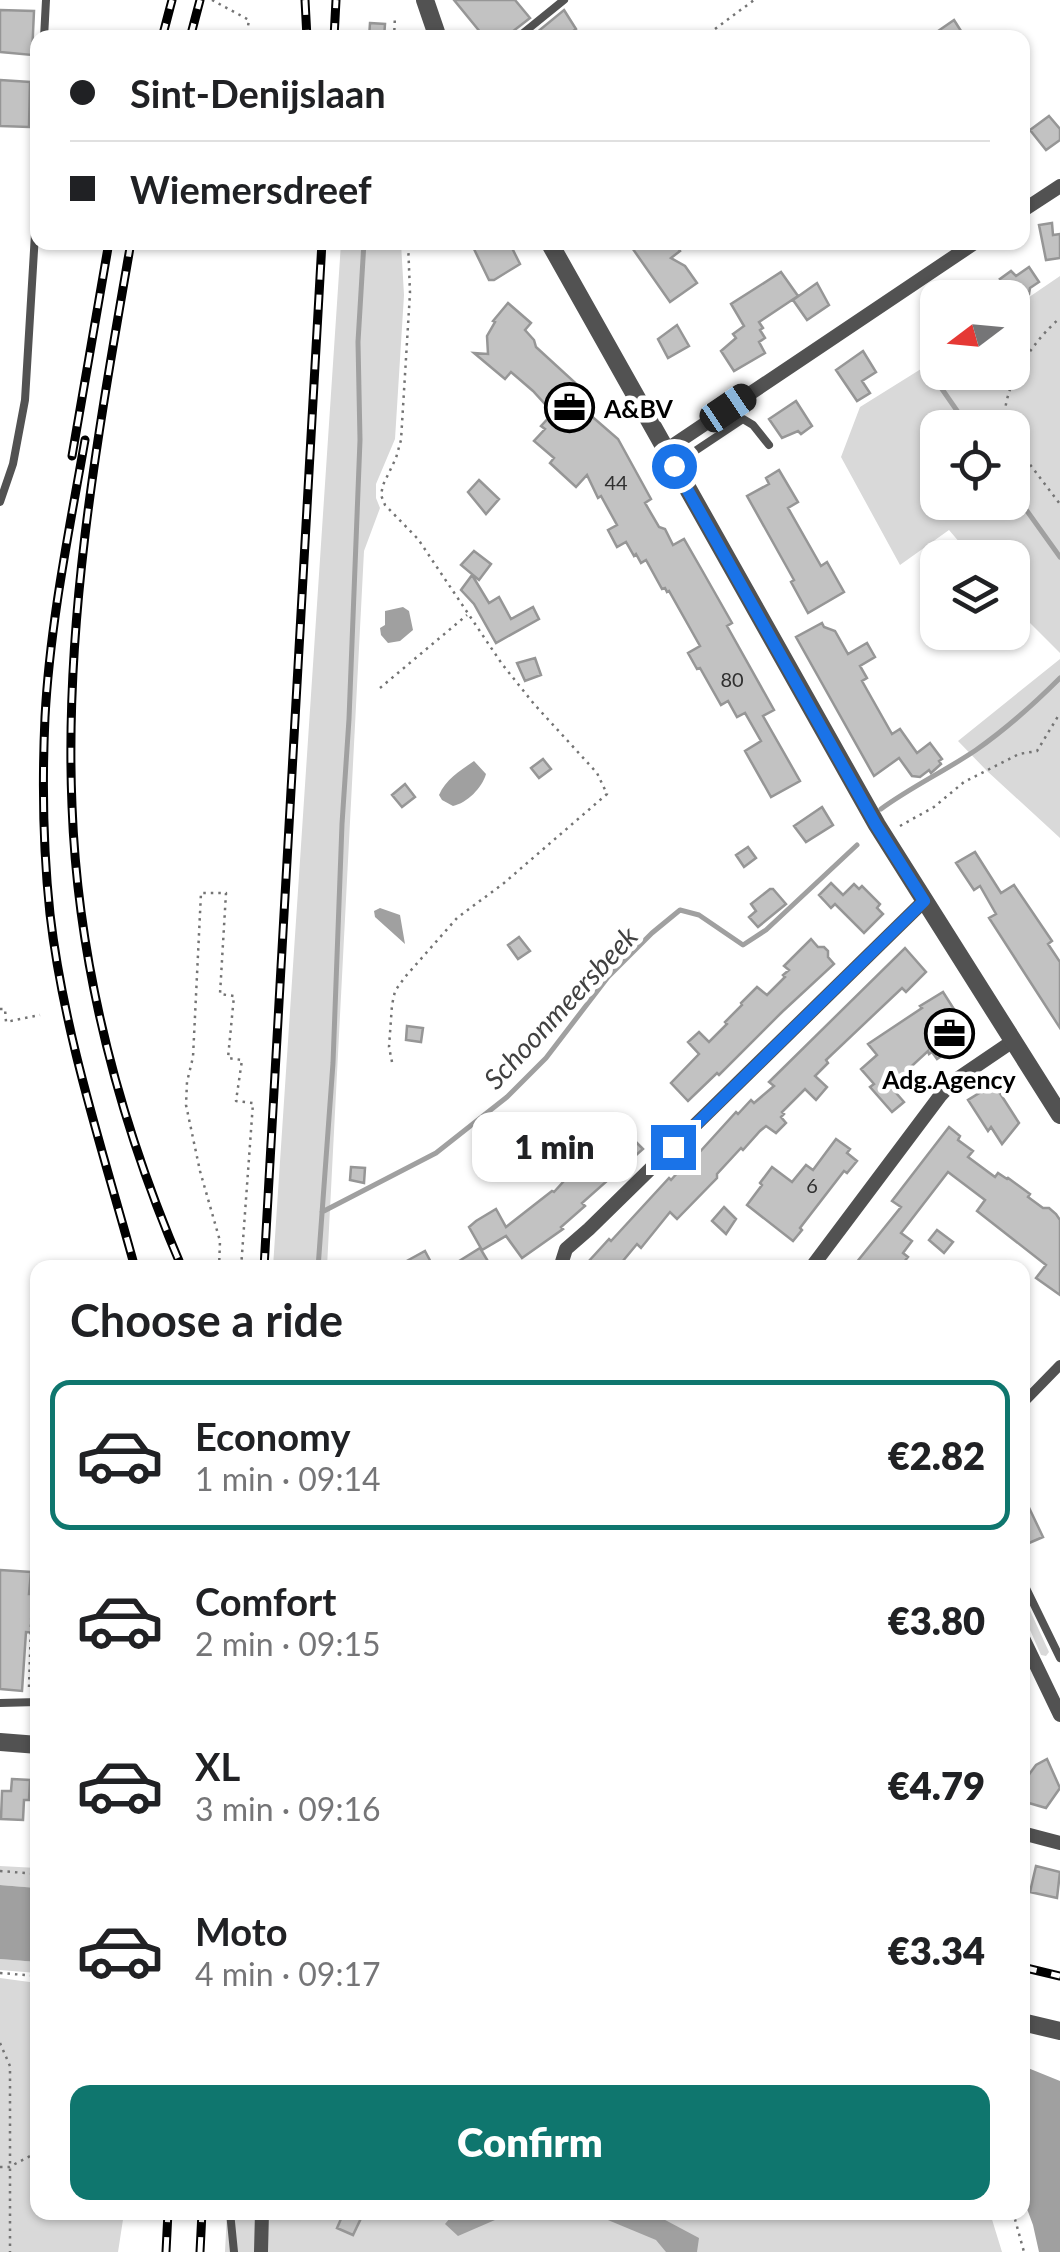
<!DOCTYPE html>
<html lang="en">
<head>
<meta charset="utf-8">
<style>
	:root { --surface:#fff; --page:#f2f2f2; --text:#202124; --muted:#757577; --line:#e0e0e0; --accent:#0f766e }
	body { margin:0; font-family:Lato,sans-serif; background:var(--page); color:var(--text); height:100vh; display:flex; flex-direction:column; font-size:38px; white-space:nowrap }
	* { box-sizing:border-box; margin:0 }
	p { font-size:32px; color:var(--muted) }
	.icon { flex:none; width:55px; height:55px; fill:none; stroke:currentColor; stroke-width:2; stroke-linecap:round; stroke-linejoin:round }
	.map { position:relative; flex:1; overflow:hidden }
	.details { position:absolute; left:30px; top:1260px; width:1000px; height:960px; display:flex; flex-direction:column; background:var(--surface); border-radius:20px; box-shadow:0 2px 8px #0004 }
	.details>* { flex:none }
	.hud { position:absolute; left:30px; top:30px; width:1000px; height:220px; border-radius:20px; box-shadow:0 2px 8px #0004; display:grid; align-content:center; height:220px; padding:0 40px; background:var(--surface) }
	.needle { width:65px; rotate:254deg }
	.tools { position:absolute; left:920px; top:280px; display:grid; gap:20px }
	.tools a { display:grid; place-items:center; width:110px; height:110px; border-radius:20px; background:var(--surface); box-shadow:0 2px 8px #0004; font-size:50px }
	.end { position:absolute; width:45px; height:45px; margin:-22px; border:12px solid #1a73e8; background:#fff; box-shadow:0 0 0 5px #fff }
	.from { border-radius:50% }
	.bubble { position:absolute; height:70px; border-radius:20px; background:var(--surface); box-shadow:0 2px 8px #0004; font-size:32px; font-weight:800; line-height:70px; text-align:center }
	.car { position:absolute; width:30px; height:60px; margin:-30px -15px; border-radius:12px; box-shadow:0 0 8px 2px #0007; background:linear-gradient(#222 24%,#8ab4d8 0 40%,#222 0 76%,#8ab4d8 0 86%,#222 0) }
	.hud b { display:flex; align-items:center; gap:35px; height:95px; font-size:38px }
	.hud b+b { border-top:2px solid var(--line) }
	.hud i { width:25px; height:25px; background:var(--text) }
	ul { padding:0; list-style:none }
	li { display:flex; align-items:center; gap:30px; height:150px; margin:0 20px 15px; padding:0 20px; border:5px solid transparent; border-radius:20px }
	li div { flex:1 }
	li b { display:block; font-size:38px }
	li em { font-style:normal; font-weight:800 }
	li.on { border-color:var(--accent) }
	li>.icon { width:90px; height:90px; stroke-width:1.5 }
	h2 { padding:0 40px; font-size:45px; line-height:120px }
	.primary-button { display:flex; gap:20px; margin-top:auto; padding:20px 40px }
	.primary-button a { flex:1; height:115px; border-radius:20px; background:var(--accent); color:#fff; font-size:40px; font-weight:800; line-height:115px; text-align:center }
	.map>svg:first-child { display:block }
	.green { fill:#d9d9d9; fill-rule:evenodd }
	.water { fill:#a0a0a0 }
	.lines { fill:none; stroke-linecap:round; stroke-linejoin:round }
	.stream { stroke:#a0a0a0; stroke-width:5 }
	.building { fill:#c2c2c2; stroke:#969696; stroke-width:2.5 }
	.path { stroke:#747474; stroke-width:2.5; stroke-dasharray:2.5 5; stroke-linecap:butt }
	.service { stroke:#525252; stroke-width:8 }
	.pedestrian { stroke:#525252; stroke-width:10 }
	.minor { stroke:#525252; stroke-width:14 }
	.tertiary { stroke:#525252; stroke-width:18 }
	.rail-casing { stroke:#000; stroke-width:9 }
	.rail { stroke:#fff; stroke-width:5; stroke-dasharray:15; stroke-linecap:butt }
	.route { stroke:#1a73e8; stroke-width:12 }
	.labels { text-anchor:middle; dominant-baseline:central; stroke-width:9; stroke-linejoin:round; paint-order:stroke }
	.number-label { font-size:20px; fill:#303030 }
	.poi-label { font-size:25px; font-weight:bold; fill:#000; stroke:#fff; text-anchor:start }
	.water-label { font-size:28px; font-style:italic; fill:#414141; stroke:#fff }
</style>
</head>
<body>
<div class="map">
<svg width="1060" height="2252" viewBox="0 0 1060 2252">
	<rect width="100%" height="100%" fill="#fff"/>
	<path class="green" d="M341 243H401L404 295 395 439 376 484V498L380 508 364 551 327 1267H273Z
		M1060 276V653L1013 606 1012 558 972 557 949 530 900 565 841 457 860 407 937 359 938 372H1012L1013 308ZM938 428H1012V502H938Z
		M1060 659V838L987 771 958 741Z
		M1023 1595 1049 1652 1046 1656 1041 1655 1023 1614Z
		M0 1866 37 1868V1888L0 1885Z
		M0 1959 37 1962V1973L0 1970Z
		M0 1978 37 1983 38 2212 124 2213 118 2252H0Z
		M227 2212 990 2213 1002 2252H225Z"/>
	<path class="water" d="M403 607 409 611 413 630 400 641 388 643 381 635 380 628 385 625V611Z
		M474 761 486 774C482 788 467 803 453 806L442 800 439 795C446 779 460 771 474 761Z
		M380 908 400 915 405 944 375 917 374 911Z
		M0 1885 37 1888V1962L0 1959Z
		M1023 2066 1060 2081V2252H1039L1033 2225 1023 2198Z
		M454 2213V2212L511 2213 458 2236 445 2224Z
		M591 2213H652L699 2238 697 2252H666L656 2240Z"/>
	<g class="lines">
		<path class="stream" d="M926 366 969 428
			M1012 490 1060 557
			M881 809C911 787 945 771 976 750 1006 729 1033 705 1060 678
			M322 1212 436 1153 507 1097 546 1058 608 977 652 933 680 910 699 915 743 945 766 930 857 845
			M318 1268 333 1063 342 824 349 719 360 440 358 342 364 242"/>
	</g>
	<path class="building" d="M454 0H515L530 18 512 32 510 38H482L481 33Z
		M0 10 34 11 32 55 0 52Z
		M564 10 576 29 564 38H530Z
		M954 20 961 31 951 38H928Z
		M370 23 385 24 384 38H369Z
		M0 80 30 82 29 127 0 126Z
		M1049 116 1060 129V140L1046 150 1030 130Z
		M1052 223 1053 235 1060 234V258L1046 260 1039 225Z
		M480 242H509L520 264 494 280H489L473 247Z
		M628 242H673L680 251 671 258 685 266 697 283 670 302Z
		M1029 267 1039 282 1030 288 1029 294 1014 292 1006 298H994L1002 281 1000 279 1011 271 1016 276Z
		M781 272 798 296 759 322 763 328 760 330 765 338 759 342 765 353 734 371 721 351 736 338 733 334 744 326 731 304Z
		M817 283 829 305 807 320 793 300Z
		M508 303 531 323 525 330 534 340 536 347 582 389 573 400 618 439 651 499 645 503 659 527 665 529 673 545 684 539 703 572 732 623 727 626 774 710 763 716 800 781 771 797 745 751 761 741 745 713 737 717 728 701 721 705 700 668 697 669 688 653 700 646 669 591 667 592 665 588 662 589 646 560 641 563 636 554 634 556 626 542 617 547 608 530 617 525 601 496 598 498 587 475 576 487 550 463 554 458 534 441 545 429 541 426 553 413 533 391 511 372 505 379 474 353 488 354 487 336 495 322 493 321Z
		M677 325 689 346 668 358 658 339Z
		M863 351 876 372 862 381 870 393 857 401 836 370Z
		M796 401 812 426 801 434 798 431 782 438 769 419Z
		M779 470 798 502 788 508 821 566 827 562 844 592 808 613 791 582 794 580 747 496 769 484 766 478Z
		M479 480 499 499 486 514 468 492Z
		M474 551 491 564 479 580 461 565Z
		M472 575 489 603 499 597 511 619 533 607 539 619 496 643 474 604 461 590Z
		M822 623 824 627 835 631 848 654 867 643 875 657 860 666 867 678 862 681 892 734 900 729 917 753 930 743 942 759 939 761 941 764 931 773 929 770 920 777 912 776 899 758 874 776 796 637Z
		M535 658 541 675 525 681 517 663Z
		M543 759 551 769 539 778 531 768Z
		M405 784 415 797 402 807 392 795Z
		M822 807 833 825 806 842 794 826Z
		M748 847 756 858 744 867 736 855Z
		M975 852 1001 893 1014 885 1052 941 1048 944 1060 962V1028L989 918 996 914 980 886 974 890 956 863Z
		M831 883 843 895 854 884 859 889 862 886 880 904 877 908 883 914 864 933 835 904 831 908 819 895Z
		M770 889H773L786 904 758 927 749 917 756 911 751 904Z
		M519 937 530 951 518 959 508 945Z
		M811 939 818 947H824L828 951V957L834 964 782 1012 719 1075 717 1073 688 1101 671 1083 699 1054 688 1042 699 1032 709 1042 727 1024 725 1022 742 1005 741 1003 757 987 767 995 785 977 783 975 789 970 784 966Z
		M905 948 926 972 906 992 902 988 826 1060 828 1063 815 1076 827 1087 816 1100 805 1089 782 1112 784 1114 781 1117 786 1123 776 1133 766 1126 760 1131 743 1150 741 1148 717 1174V1178L677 1219 670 1212 641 1248 637 1244 617 1268H596L589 1261 609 1239 611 1241 669 1178 671 1180 695 1153 697 1155 736 1112 738 1114 751 1100 754 1103 774 1086 769 1082Z
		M943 992 971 1036 937 1059 932 1052 929 1054 928 1051 890 1086 904 1102 892 1112 870 1087 874 1084 861 1069 877 1055 868 1044 922 1008 920 1006Z
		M407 1026 423 1028 421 1042 406 1040Z
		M994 1084 1019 1123 1002 1144 991 1127 988 1131 968 1100Z
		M949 1127 960 1136 958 1140 973 1151 968 1157 995 1177 998 1173 1007 1179 1008 1178 1030 1194 1028 1197 1043 1208H1049L1056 1214 1060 1220V1295L1036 1278 1046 1265 977 1211 985 1200 948 1172 901 1233 912 1241 903 1253 908 1257 899 1268H852L901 1207 892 1201Z
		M627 1133 643 1149 582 1203 585 1206 561 1227 563 1229 522 1258 506 1236 482 1250 469 1227 476 1221 496 1209 506 1227 552 1191 554 1192 572 1172 570 1170 599 1141 609 1151Z
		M836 1139 850 1149 847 1153 857 1161 847 1173 844 1171 800 1228 802 1230 793 1241 747 1205 762 1185 760 1183 772 1167 792 1182 806 1165 813 1170Z
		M351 1167 365 1168 364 1183 350 1180Z
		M724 1207 736 1219 726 1234 712 1221Z
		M937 1230 953 1242 944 1253 929 1240Z
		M480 1248 492 1268H448Z
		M425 1251 434 1268H394Z
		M1022 1493 1043 1537 1022 1546Z
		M0 1570 31 1572 29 1594H38V1633L26 1632 22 1691 0 1689Z
		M1047 1759 1060 1788 1046 1808 1022 1801V1784L1036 1765Z
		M12 1779 30 1780 29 1800H24L23 1820 1 1819 2 1791H11Z
		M1036 1866 1060 1872 1057 1898 1030 1892Z
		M344 2212H364L353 2235 337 2228Z"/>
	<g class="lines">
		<path class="path" d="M212 0 249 20 246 38
			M394 38 395 16
			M703 38 754 0
			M1005 428C1000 388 1032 342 1060 318
			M1012 441 1060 504
			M380 688 467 615
			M900 826 934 807 964 782 1019 754 1037 751 1060 713
			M0 1009H5L6 1022 40 1015
			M392 1062 389 1047 392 1005 395 991 405 977 457 918 504 883 607 794 597 773 534 704 502 664 418 539 385 505 381 495 383 485 396 458 401 440 410 293 408 242
			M219 1268 220 1241 200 1171 186 1105 187 1082 193 1057 201 893H226L220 994 234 996 228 1058 242 1060 236 1101 253 1103 241 1268
			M29 1687 32 1594 38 1541
			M0 1871 38 1874
			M0 1973 38 1976
			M0 2043 10 2066V2252
			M0 2167H9L38 2152
			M1013 2212 1024 2252"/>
		<path class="service" d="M44 38 46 0
			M517 38 564 0
			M674 465 743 419 753 425 769 445
			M0 502 13 464 25 400 38 184
			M1022 1580 1060 1658
			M0 1703 38 1702
			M230 2212 234 2252"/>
		<path class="pedestrian" d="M1022 1404 1060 1365"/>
		<path class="minor" d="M1022 211 1060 186
			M666 450 976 242
			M560 1268 566 1249 589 1229 924 901
			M811 1268 940 1096 954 1081 1013 1041
			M1022 1636 1060 1715
			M1022 1833 1060 1843
			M261 2252 262 2212"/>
		<path class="tertiary" d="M425 0 438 38
			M549 242 877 825 1060 1115
			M0 1742 38 1745
			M1022 2022 1060 2031"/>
		<defs>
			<path id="rail" d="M305 0 307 38
				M162 38 172 0
				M190 38 200 0
				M334 38 336 0
				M131 242C99 427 64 618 72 806 78 966 119 1121 182 1268
				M85 440C69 531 50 624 45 717 42 783 43 849 50 914 64 1035 103 1151 135 1268
				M72 456 109 242
				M264 1268 322 242
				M1022 1967 1060 1976
				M166 2252 168 2212
				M200 2252 202 2212"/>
		</defs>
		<use href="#rail" class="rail-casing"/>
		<use href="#rail" class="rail"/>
	</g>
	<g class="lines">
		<path class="route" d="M673 1147 924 901 876 825 674 466"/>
	</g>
	<defs>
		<symbol id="office-ring" viewBox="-11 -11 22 22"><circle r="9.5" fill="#fff" stroke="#000" stroke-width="1.5"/><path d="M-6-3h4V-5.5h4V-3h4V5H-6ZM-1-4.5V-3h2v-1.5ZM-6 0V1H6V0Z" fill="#000"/></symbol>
	</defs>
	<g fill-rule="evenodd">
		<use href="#office-ring" x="542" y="380" width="55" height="55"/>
		<use href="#office-ring" x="922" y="1006" width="55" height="55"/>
	</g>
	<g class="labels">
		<g class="number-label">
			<text x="616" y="482">44</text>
			<text x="732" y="679">80</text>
			<text x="812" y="1185">6</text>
		</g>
		<g class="poi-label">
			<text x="604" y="408">A&amp;BV</text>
			<text x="949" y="1079" text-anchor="middle">Adg.Agency</text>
		</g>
		<g class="water-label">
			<text transform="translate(560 1007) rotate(-47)">Schoonmeersbeek</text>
		</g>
	</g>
</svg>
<div class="tools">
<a><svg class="needle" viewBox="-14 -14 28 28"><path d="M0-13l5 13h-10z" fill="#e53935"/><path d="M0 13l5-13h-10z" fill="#757577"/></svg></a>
<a><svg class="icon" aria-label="locate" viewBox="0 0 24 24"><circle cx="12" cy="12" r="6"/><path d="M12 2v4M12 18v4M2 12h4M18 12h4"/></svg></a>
<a><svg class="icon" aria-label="layers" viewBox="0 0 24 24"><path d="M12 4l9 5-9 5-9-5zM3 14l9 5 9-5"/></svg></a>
</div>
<i class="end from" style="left:674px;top:466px"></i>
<i class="end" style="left:673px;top:1147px"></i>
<div class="bubble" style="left:472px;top:1112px;width:165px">1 min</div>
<i class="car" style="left:728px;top:408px;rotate:56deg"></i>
<div class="hud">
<b><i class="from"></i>Sint-Denijslaan</b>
<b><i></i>Wiemersdreef</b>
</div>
<section class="details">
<h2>Choose a ride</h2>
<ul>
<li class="on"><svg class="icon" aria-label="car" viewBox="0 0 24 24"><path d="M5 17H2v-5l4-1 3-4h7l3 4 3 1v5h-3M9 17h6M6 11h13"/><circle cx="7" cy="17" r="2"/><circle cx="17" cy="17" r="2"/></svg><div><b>Economy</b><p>1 min · 09:14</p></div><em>€2.82</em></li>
<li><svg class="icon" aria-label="car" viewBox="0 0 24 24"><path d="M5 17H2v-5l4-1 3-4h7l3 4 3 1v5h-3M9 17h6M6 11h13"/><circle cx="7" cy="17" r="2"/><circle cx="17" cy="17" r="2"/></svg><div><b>Comfort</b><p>2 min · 09:15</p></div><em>€3.80</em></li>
<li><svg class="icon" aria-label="car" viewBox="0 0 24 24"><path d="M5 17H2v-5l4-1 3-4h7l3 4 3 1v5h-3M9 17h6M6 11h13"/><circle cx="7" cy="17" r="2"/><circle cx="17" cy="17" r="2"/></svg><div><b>XL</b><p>3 min · 09:16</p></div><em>€4.79</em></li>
<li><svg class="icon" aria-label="car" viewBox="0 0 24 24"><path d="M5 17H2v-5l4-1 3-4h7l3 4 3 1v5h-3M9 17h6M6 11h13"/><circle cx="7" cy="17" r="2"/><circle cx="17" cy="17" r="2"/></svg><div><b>Moto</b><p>4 min · 09:17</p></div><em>€3.34</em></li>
</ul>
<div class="primary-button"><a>Confirm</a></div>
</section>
</div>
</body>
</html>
